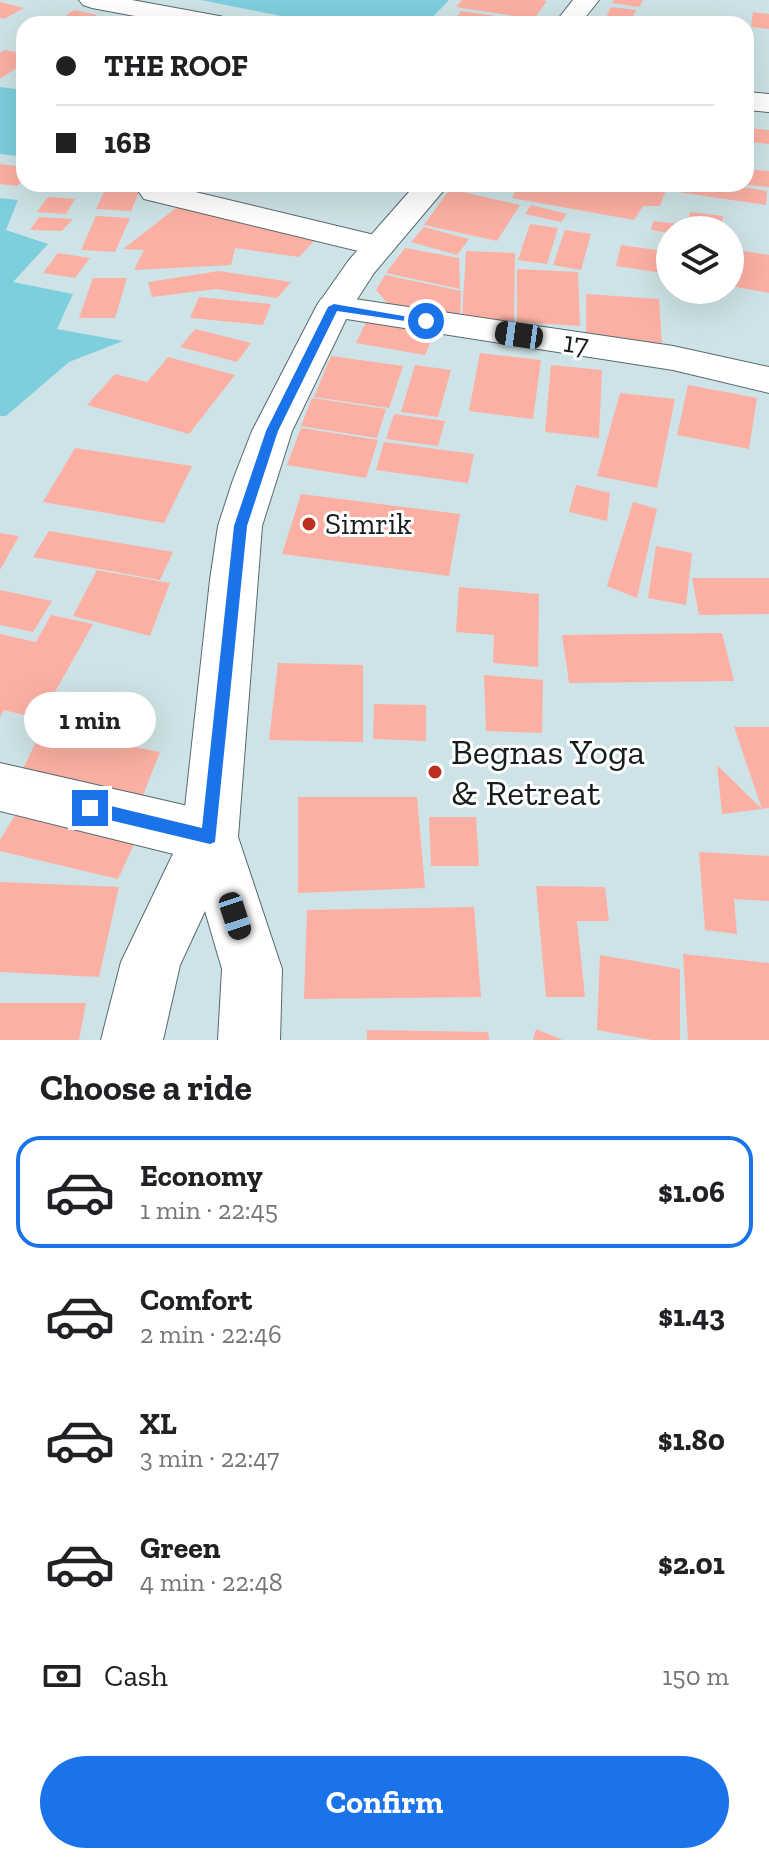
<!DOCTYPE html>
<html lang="en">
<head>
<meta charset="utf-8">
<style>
	:root { --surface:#fff; --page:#f6f6f6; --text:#202124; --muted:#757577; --line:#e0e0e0; --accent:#1a73e8 }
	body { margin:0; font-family:"Zilla Slab",serif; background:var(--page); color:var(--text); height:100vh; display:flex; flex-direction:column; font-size:30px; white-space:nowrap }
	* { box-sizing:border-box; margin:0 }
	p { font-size:26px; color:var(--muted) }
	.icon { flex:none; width:44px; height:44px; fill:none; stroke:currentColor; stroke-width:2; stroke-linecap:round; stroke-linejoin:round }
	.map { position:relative; height:1040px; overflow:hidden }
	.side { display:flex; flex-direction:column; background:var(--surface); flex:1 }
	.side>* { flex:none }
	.top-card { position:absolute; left:16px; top:16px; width:738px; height:176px; border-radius:24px; box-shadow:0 8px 32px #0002; display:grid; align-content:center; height:176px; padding:0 40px; background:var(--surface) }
	.fabs { position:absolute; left:656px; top:216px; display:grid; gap:16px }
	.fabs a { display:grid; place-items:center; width:88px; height:88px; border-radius:50%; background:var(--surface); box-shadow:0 8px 32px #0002; font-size:40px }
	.end { position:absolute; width:36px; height:36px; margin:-18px; border:10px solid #1a73e8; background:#fff; box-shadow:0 0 0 4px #fff }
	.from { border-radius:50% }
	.bubble { position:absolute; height:56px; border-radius:28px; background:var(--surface); box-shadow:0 8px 32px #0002; font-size:26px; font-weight:700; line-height:56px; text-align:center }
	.car { position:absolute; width:24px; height:48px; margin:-24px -12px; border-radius:10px; box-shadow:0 0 6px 2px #0007; background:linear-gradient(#222 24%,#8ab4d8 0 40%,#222 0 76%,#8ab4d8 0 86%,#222 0) }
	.top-card b { display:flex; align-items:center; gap:28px; height:76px; font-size:30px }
	.top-card b+b { border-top:2px solid var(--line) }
	.top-card i { width:20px; height:20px; background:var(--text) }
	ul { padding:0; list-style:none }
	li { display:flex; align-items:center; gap:24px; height:112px; margin:0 16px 12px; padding:0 24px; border:4px solid transparent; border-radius:24px }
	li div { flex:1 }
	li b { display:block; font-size:30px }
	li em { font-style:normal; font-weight:700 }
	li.selected { border-color:var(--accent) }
	li>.icon { width:72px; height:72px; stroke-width:1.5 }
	h2 { padding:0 40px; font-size:36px; line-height:96px }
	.pay { display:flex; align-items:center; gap:20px; height:88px; padding:0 40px; font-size:30px }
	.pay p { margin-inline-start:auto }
	.primary-button { display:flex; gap:16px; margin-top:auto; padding:16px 40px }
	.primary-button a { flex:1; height:92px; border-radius:48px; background:var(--accent); color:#fff; font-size:32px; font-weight:700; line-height:92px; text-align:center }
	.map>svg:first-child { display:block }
	.green { fill:#7ecfde }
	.building { fill:#fcb0a3 }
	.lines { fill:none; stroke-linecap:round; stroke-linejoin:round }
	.minor-casing { stroke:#576a6d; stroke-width:2 }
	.major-casing { stroke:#576a6d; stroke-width:2 }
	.minor { fill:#fff; fill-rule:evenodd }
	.major { fill:#fff; fill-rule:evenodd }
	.route { fill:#1a73e8 }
	.poi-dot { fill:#bd3021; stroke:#fff; stroke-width:3 }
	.labels { text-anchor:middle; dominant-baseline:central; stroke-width:6; stroke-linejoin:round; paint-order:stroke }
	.street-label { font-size:30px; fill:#161d1f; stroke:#fff }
	.poi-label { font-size:30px; fill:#161d1f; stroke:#fff; text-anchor:start }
	.near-poi-label { font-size:36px; fill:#161d1f; stroke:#fff; text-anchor:start }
</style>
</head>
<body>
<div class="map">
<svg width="769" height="1040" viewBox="0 0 769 1040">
	<rect width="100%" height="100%" fill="#cee3e7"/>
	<path class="green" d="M201 0H449L426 24H321Z
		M0 87 24 90V157L0 154Z
		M0 198 18 200 6 230 48 244 13 282 73 294 57 329 123 341 69 362 6 416H0Z"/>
	<path class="building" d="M462 0H542L547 1 534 19 456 7Z
		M614 0H643L639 7 612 3Z
		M0 2 24 8 4 19 0 18Z
		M611 7 636 10 630 24H603Z
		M74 10 97 15 84 24H54Z
		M461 11 539 22 538 24H500L456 18Z
		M753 12 769 14V29L751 27Z
		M5 50 24 54V63L0 79V53Z
		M746 128 769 130V144L746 142Z
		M0 164 24 167V179L17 186 0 184Z
		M746 169 769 171V187L746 185Z
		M519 184H668L660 206H643L634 220 512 198Z
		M673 184H721L767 191 766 205 671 191Z
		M450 189 520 205 497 241 424 225Z
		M105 190 139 192 131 211 96 209Z
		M48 197 75 199 66 214 37 212Z
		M185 201 315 240 299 257 235 248 231 265 134 270 144 250 123 249Z
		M531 205 567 214 561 222 525 214Z
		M690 212 723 216 721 230H670V233L651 230 653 221 688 225Z
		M96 216 130 218 115 252 81 250Z
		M39 217 73 219 62 231 30 230Z
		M530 224 558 228 547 264 518 260Z
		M424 227 469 239 457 255 411 242Z
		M565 230 591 234 581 270 553 265Z
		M621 245 670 252V274L616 266Z
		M405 248 459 258 460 289 386 273Z
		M730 249 769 255V293L730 286Z
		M466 251 515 253 514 321 462 318Z
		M58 253 90 258 75 278 43 273Z
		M517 269 578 272 580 326 517 322Z
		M219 271 291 282 277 298 216 289 152 297 148 282Z
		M385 275 461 291 460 319 389 305 376 290Z
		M93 278H127L115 318H79Z
		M586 294 659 299 662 343 586 337Z
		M199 297 271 304 263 325 190 318Z
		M368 318 435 330 425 355 356 343Z
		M195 329 251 343 237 362 180 347Z
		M480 353 541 360 533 419 469 411Z
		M331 356 403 366 389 408 314 397Z
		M168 357 235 375 189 434 87 405 115 374 147 382Z
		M415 365 451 370 438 417 401 412Z
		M551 365 602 370 599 438 545 432Z
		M688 385 757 398 749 449 677 435Z
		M620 393 675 399 657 488 597 476Z
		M312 398 386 409 377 438 301 426Z
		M394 414 445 421 438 446 386 439Z
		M301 428 378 440 366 478 287 465Z
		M384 442 474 454 468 483 376 470Z
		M75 448 192 466 164 523 43 502Z
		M576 485 610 493 607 521 569 512Z
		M301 494 460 514 449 576 282 554Z
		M633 502 657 509 637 598 607 586Z
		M49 531 173 552 160 580 33 557Z
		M0 533 19 536 0 570Z
		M656 546 692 553 686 605 648 598Z
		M97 570 170 583 150 636 73 616Z
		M692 578H769V614L699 615Z
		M459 587 539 594 538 667 493 663 494 635 456 632Z
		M0 590 52 601 33 632 0 625Z
		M51 615 93 624 40 719 4 710 0 717V634L36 642Z
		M722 633 734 681 569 683 562 635Z
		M278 663 363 665V742L269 740Z
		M484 675 543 680 542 733 486 731Z
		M374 704 426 705V741L373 739Z
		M734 727H769V808L762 809Z
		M42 729 160 752 143 795 22 771Z
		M717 765 762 809 722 814Z
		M298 797H417L425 888 298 893Z
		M17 812 140 831 118 879 0 851V840Z
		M429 817H476L479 866H431Z
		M699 852 769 856V901L734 899 737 934 705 930Z
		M0 882 119 887 99 977 0 972Z
		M536 886 605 887 609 921H577L585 997H546Z
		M474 907 481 997 304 999 307 910Z
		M683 954 769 963V1040H688Z
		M600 955 680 969V1040H652L597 1030Z
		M0 1003H86L79 1040H0Z
		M536 1029 563 1040H533Z
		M367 1030 488 1032 489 1040H367Z"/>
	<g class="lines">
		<defs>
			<path id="minor" d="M79 0H132L219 16 228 18 232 24H178L92 8 83 5Z
				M162 184 391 239 396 246 391 253 379 256 144 199 139 192 144 185Z
				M334 296 673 346 769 367V393L673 370 321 315 316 307 321 299Z
				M0 763 210 811 230 819 238 837 230 855 210 863 0 811Z"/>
			<path id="major" d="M573 0H599L580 24H554Z
				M746 92 769 94V112L746 110Z
				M416 184H449L374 273 352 307 292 431 262 526 238 837 282 969 280 1040H218L222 969 205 911 180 965 163 1040H101L121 962 182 835 210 580 218 526 233 480 252 431 316 307 349 260Z"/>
		</defs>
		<use href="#minor" class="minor-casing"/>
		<use href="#major" class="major-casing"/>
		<use href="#minor" class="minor"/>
		<use href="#major" class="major"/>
	</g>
	<path class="route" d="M334 304 432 321 426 324 337 311 278 431 247 526 215 842 210 844 84 814 82 808 90 801 202 828 234 526 266 431 328 307Z"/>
	<g class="poi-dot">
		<circle cx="309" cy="524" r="8"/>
		<circle cx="435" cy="772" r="8"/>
	</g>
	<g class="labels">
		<g class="street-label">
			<text transform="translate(576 343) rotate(8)">17</text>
		</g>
		<g class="poi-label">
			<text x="325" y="524">Simrik</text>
		</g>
		<g class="near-poi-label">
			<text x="451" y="751">Begnas Yoga<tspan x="451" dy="41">&amp; Retreat</tspan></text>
		</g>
	</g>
</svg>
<div class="fabs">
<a><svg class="icon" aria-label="layers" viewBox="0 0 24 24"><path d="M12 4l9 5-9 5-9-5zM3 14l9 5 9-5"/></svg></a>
</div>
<i class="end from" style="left:426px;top:321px"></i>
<i class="end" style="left:90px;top:808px"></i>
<div class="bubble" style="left:24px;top:692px;width:132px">1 min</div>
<i class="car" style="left:519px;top:335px;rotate:278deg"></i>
<i class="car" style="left:235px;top:916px;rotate:162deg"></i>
<div class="top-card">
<b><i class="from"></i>THE ROOF</b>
<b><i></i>16B</b>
</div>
</div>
<section class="side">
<h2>Choose a ride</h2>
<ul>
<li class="selected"><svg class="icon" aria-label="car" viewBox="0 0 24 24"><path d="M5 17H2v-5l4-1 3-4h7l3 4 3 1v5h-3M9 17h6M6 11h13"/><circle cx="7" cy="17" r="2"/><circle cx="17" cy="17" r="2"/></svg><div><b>Economy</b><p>1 min · 22:45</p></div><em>$1.06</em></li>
<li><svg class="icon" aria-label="car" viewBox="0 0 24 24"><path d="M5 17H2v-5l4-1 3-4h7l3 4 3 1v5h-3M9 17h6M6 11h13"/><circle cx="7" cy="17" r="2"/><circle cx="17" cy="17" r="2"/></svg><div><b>Comfort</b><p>2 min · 22:46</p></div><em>$1.43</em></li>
<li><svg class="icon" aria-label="car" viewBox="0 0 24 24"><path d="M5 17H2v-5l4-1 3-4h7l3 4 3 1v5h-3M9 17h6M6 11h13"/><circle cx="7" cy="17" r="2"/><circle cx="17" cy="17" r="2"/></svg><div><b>XL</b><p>3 min · 22:47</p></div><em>$1.80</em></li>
<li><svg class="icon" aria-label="car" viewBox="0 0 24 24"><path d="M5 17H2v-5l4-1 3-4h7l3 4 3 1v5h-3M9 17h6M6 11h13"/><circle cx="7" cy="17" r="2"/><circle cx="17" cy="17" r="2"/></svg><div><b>Green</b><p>4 min · 22:48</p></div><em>$2.01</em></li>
</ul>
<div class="pay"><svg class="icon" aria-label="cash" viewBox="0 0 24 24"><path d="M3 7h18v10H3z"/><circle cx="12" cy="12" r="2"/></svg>Cash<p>150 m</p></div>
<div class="primary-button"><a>Confirm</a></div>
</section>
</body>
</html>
